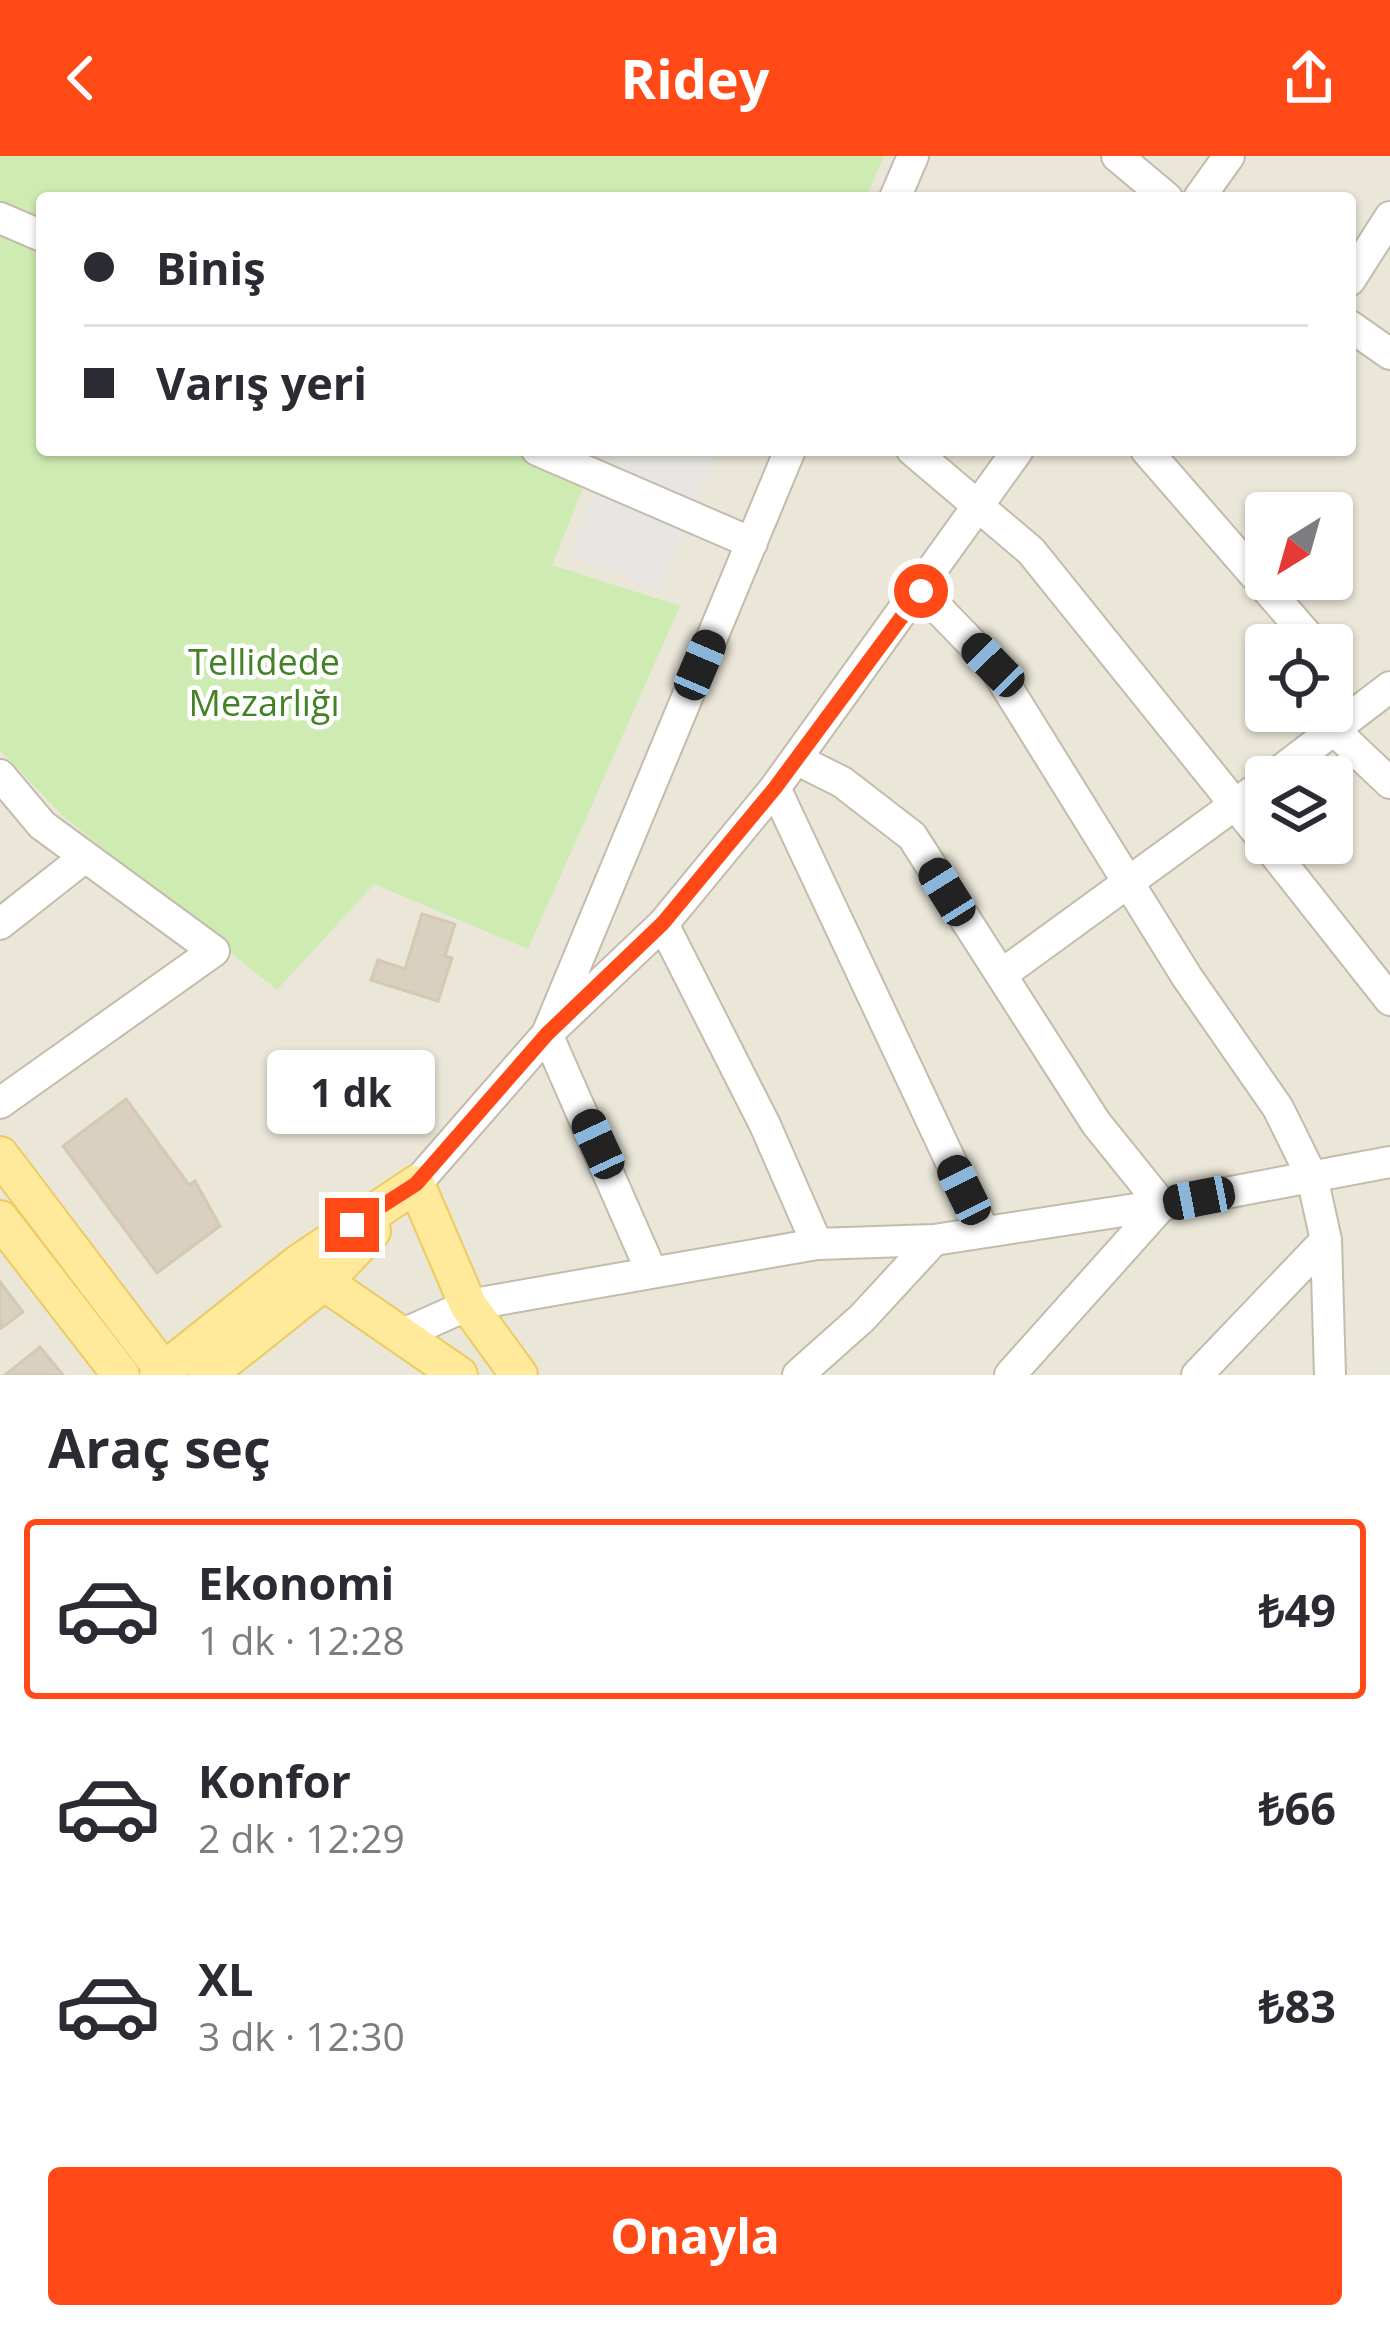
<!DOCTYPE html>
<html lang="tr">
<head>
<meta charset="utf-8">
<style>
	:root { --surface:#fff; --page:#f7f7f7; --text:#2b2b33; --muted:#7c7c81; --line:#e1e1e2; --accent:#ff4a18 }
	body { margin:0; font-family:"Open Sans",sans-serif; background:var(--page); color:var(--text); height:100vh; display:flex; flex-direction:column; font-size:45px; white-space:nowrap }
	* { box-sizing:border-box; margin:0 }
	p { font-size:39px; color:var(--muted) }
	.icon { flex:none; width:66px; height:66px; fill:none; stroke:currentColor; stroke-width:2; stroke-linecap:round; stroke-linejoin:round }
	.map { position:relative; height:1219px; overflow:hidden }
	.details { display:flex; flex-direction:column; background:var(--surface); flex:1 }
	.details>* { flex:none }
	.guide { position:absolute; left:36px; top:36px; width:1320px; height:264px; border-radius:12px; box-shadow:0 3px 9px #0004; display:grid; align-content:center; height:264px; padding:0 48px; background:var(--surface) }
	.needle { width:78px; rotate:217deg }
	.buttons { position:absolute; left:1245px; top:336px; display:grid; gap:24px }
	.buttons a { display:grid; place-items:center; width:108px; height:108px; border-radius:12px; background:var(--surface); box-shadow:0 3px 9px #0004; font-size:60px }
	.end { position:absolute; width:54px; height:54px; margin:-27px; border:15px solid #ff4a18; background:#fff; box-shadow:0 0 0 6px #fff }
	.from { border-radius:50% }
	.bubble { position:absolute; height:84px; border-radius:12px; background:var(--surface); box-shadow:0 3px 9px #0004; font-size:39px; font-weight:700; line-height:84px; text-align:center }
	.car { position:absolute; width:36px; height:72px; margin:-36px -18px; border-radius:15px; box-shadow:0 0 9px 3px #0007; background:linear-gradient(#222 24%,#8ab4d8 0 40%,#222 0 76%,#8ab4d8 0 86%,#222 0) }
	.guide b { display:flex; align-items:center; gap:42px; height:114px; font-size:45px }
	.guide b+b { border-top:3px solid var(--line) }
	.guide i { width:30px; height:30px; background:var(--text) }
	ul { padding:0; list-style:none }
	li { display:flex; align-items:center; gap:36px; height:180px; margin:0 24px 18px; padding:0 24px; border:6px solid transparent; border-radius:12px }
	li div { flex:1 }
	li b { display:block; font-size:45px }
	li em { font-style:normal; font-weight:700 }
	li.on { border-color:var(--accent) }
	li>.icon { width:108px; height:108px; stroke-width:1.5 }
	h2 { padding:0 48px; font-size:54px; line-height:144px }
	.action { display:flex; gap:24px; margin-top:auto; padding:24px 48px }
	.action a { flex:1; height:138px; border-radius:12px; background:var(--accent); color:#fff; font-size:48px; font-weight:700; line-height:138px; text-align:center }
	header { display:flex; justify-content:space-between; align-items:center; height:156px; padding:0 48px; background:var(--accent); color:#fff; font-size:54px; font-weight:700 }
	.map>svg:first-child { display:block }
	.residential { fill:#eae6d8; fill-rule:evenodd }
	.green { fill:#ceecb1 }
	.parking { fill:#e8e6e2 }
	.building { fill:#d9d0bf; stroke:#d4c9b1; stroke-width:3 }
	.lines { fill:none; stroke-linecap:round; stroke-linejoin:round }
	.minor-casing { stroke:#c3bcac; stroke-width:34 }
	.major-casing { stroke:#eccb62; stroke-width:40 }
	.minor { stroke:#fff; stroke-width:30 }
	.major { stroke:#ffe99a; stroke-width:36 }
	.route { stroke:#ff4a18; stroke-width:15 }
	.labels { text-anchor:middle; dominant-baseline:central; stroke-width:9; stroke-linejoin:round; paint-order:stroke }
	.park-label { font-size:36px; fill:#438225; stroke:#fff }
</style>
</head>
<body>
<header><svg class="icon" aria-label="back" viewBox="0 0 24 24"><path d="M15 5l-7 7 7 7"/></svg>Ridey<svg class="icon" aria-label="share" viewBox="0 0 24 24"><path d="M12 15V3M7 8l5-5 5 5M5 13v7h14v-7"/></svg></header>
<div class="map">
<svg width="1390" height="1219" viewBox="0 0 1390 1219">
	<rect width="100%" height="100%" fill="#f6f3ea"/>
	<path class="residential" d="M0 0H1390V1219H0ZM42 42H1350V294H42ZM1266 357H1332V423H1266ZM1266 489H1332V555H1266ZM1266 621H1332V687H1266Z"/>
	<path class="green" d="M0 0H884L866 42H42V294H598L552 409 680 450 528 793 374 728 277 834 62 659 0 594Z"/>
	<path class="parking" d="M613 294H718L658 435 569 397Z"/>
	<path class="building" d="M422 758 455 768 445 800 452 802 438 845 371 824 378 804 405 813Z
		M126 943 189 1029 195 1025 220 1070 157 1117 63 990Z
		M0 1126 23 1156 0 1173Z
		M40 1191 63 1219H5Z"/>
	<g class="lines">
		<defs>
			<path id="minor" d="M1117 0 1167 42
				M895 42 913 0
				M1199 42 1229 0
				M0 62 42 80
				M1350 124 1390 61
				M1350 170 1390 198
				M537 294 752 387
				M912 294 1031 395 1266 687
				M1146 294 1306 478
				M921 435 993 509 1187 821 1278 952 1312 1021 1326 1084 1330 1219
				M1333 573 1390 627
				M796 603 842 626 912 680 1096 967 1162 1049 1010 1219
				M0 619 42 669 214 795 0 947
				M1272 621 1390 531
				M1266 687 1390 844
				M0 768 85 701
				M663 768 775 632
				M1001 819 1266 626
				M416 1028 547 878 790 294
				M984 1076 775 632 1018 294
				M652 1117 547 878 663 768 765 969 817 1088
				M401 1179 468 1149 817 1088 934 1084 1162 1049 1390 1006
				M798 1219 862 1162 934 1084
				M1197 1219 1326 1084"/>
			<path id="major" d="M0 999 167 1219
				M416 1028 468 1149 519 1219
				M0 1063 121 1219
				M324 1126 459 1219
				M158 1219 299 1107 416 1028
				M207 1219 324 1126 372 1075"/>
		</defs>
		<use href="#minor" class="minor-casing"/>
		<use href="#major" class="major-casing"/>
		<use href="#minor" class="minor"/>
		<use href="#major" class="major"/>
	</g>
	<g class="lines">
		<path class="route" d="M352 1069 416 1028 547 878 663 767 775 632 921 435"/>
	</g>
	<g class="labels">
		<g class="park-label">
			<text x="264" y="505">Tellidede<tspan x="264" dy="41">Mezarlığı</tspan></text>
		</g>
	</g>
</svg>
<div class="buttons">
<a><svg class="needle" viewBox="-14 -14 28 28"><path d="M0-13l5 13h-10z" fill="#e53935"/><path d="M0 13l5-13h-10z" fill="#7c7c81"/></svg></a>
<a><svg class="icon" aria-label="locate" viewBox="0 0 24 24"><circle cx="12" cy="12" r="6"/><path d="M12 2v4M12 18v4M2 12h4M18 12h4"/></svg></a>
<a><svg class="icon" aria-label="layers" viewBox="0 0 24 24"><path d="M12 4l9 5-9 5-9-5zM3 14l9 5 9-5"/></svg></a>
</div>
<i class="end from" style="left:921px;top:435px"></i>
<i class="end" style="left:352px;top:1069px"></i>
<div class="bubble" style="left:267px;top:894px;width:168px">1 dk</div>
<i class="car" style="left:700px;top:509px;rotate:23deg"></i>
<i class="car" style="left:993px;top:509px;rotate:316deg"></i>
<i class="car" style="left:947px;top:736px;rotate:328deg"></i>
<i class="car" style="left:598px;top:988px;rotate:335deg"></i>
<i class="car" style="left:964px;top:1034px;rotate:334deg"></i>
<i class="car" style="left:1199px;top:1042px;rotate:259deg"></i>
<div class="guide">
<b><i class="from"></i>Biniş</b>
<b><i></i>Varış yeri</b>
</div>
</div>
<section class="details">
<h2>Araç seç</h2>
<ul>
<li class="on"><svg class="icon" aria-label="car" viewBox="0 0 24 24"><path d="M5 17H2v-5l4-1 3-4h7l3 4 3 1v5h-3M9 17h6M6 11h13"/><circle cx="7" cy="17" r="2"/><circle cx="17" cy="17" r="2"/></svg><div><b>Ekonomi</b><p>1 dk · 12:28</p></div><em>₺49</em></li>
<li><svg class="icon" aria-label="car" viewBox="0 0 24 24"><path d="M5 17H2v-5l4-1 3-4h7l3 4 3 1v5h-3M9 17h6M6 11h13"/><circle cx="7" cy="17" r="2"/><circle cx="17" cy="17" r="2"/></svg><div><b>Konfor</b><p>2 dk · 12:29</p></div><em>₺66</em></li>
<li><svg class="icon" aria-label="car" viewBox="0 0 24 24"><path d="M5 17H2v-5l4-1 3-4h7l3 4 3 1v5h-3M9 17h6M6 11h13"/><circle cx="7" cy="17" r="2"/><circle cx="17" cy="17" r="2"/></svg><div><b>XL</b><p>3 dk · 12:30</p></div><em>₺83</em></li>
</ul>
<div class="action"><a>Onayla</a></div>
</section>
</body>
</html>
